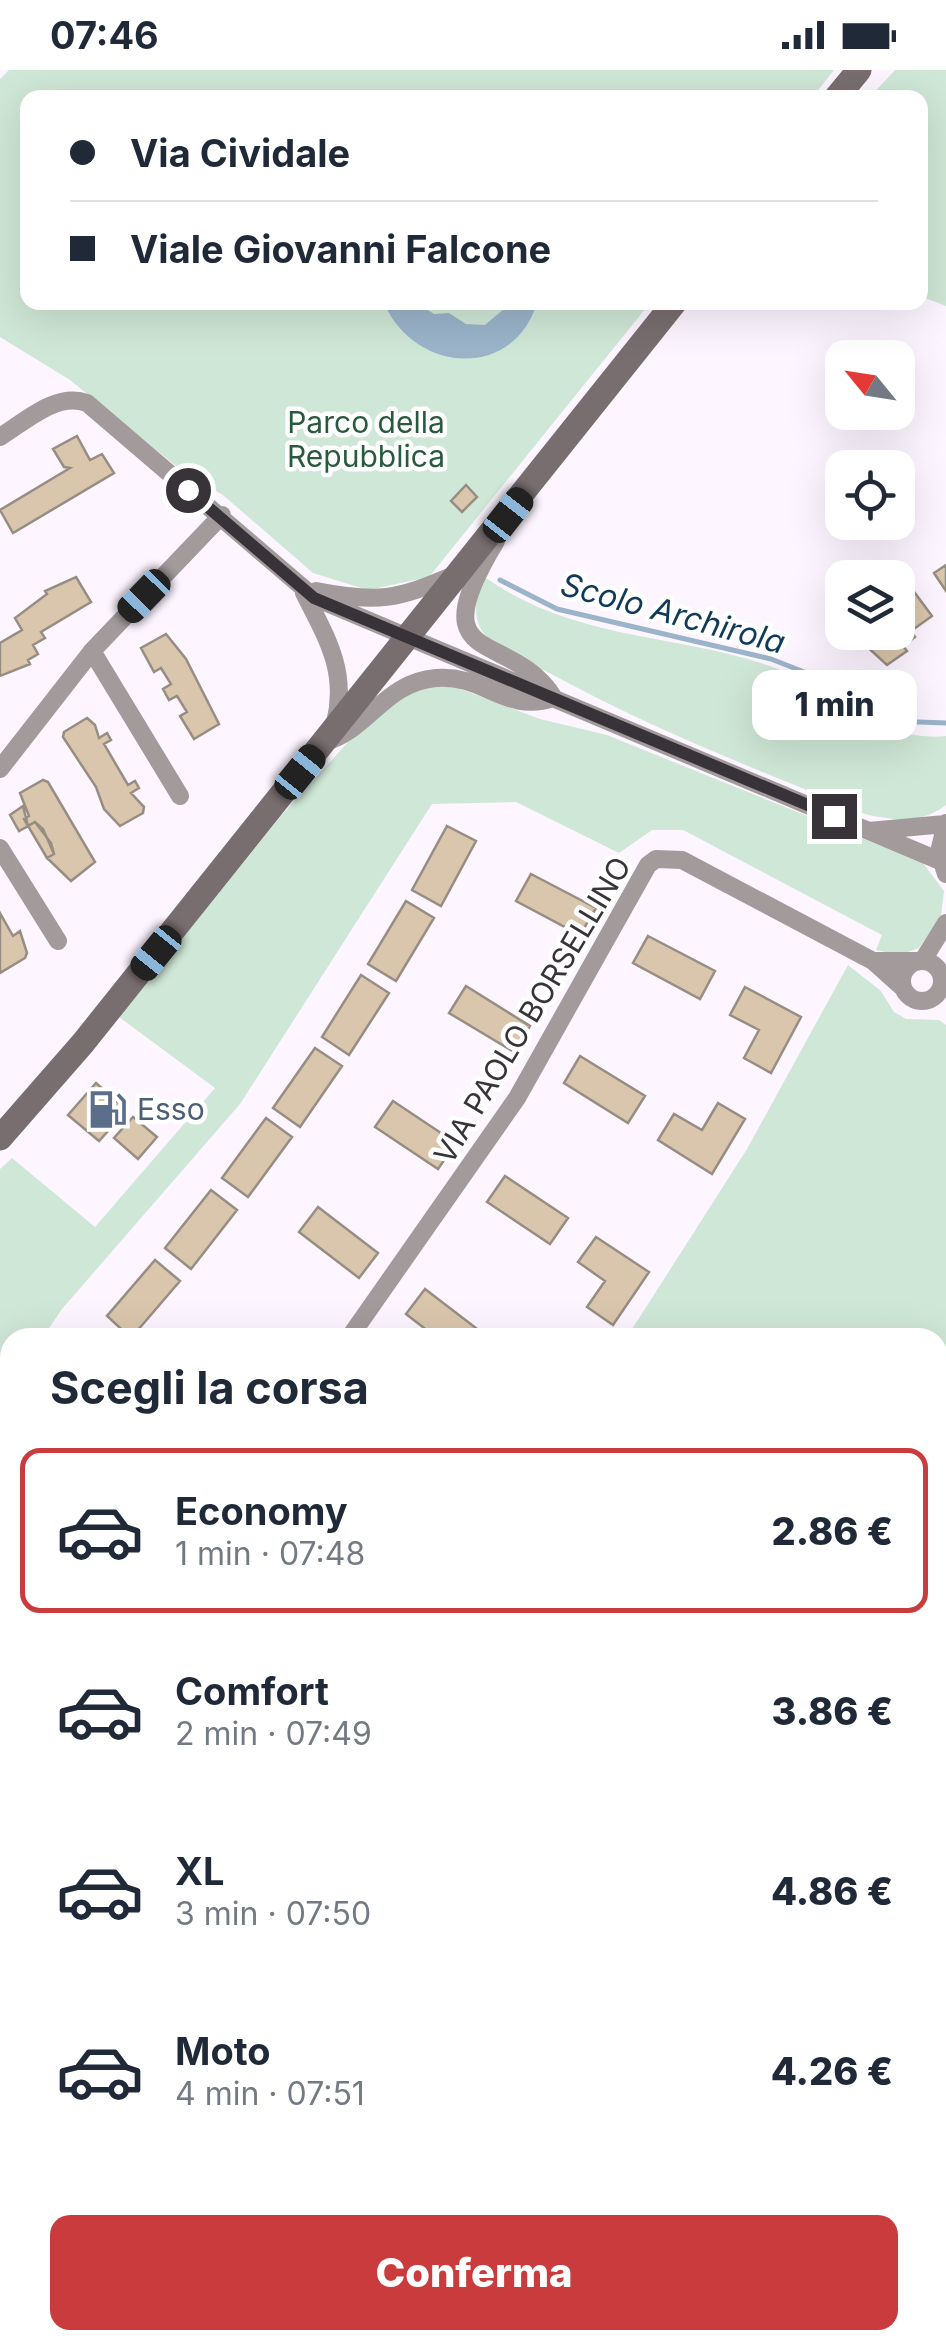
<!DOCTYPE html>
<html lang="it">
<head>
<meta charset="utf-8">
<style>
	:root { --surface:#fff; --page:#f2f2f3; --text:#1f2937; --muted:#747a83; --line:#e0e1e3; --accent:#ca3b3d }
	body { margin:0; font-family:Inter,sans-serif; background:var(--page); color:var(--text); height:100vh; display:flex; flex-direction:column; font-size:38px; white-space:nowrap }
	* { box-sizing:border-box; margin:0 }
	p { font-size:32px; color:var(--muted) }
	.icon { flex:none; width:55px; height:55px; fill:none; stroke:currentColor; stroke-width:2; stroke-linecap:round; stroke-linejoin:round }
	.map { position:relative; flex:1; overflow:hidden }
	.details { position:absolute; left:0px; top:1258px; width:948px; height:1022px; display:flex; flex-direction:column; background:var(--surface); border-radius:30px 30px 0 0; box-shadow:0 10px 40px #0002 }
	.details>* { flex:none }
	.banner { position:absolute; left:20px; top:20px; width:908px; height:220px; border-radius:20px; box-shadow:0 10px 40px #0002; display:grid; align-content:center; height:220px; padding:0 50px; background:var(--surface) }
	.needle { width:65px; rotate:300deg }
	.fabs { position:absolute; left:825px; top:270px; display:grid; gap:20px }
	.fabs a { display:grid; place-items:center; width:90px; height:90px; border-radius:20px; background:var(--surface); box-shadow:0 10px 40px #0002; font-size:50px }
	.end { position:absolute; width:45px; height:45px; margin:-22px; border:12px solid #373338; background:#fff; box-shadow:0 0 0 5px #fff }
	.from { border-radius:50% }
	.bubble { position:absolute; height:70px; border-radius:20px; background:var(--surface); box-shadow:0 10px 40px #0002; font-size:32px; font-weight:800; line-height:70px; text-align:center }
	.car { position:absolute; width:30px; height:60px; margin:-30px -15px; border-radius:12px; box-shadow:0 0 8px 2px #0007; background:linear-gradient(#222 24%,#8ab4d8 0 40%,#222 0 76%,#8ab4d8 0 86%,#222 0) }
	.banner b { display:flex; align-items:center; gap:35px; height:95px; font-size:38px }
	.banner b+b { border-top:2px solid var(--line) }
	.banner i { width:25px; height:25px; background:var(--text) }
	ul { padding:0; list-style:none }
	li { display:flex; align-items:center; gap:30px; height:165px; margin:0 20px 15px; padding:0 30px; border:5px solid transparent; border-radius:20px }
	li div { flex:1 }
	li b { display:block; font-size:38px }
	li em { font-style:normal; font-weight:800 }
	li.current { border-color:var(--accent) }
	li>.icon { width:90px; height:90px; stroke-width:1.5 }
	h2 { padding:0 50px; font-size:45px; line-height:120px }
	.button { display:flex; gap:20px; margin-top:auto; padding:20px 50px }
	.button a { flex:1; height:115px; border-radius:20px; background:var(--accent); color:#fff; font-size:40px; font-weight:800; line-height:115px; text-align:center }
	.status { display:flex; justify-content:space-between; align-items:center; height:70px; padding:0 50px; background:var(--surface); direction:ltr }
	.status svg { height:28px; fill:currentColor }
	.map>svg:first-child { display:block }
	.green { fill:#cfe7d6 }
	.water { fill:#9bb4ca }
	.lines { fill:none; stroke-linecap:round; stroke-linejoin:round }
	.stream { stroke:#9bb4ca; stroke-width:5 }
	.building { fill:#dac6ac; stroke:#978e83; stroke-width:2.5 }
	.street { stroke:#a29a9b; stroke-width:18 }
	.secondary { stroke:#796e6f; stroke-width:25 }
	.route { stroke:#373338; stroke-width:12 }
	.labels { text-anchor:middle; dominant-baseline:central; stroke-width:9; stroke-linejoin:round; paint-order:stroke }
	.park-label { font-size:30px; fill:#295a3d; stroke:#fff }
	.street-label { font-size:30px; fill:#373338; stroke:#fff }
	.service-label { font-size:30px; fill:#4e5e75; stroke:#fff; text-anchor:start }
	.water-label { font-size:32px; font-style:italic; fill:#103a5a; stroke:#fff }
</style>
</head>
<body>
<div class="status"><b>07:46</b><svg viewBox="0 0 49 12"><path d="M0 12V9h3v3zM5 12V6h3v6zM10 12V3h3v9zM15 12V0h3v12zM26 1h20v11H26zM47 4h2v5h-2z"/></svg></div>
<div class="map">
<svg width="946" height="2279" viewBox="0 0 946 2279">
	<rect width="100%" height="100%" fill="#fdf5ff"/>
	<path class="green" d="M9 0H834L812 28H28V232L650 233 429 507 368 520 313 503 223 425 186 404 70 310 0 267V9Z
		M895 0H946V236L920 226V28L870 27Z
		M486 508C579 573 679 562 778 599 836 621 878 673 946 666V735C921 754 895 751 865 744 761 701 656 661 557 607 532 593 503 588 485 565 471 548 475 524 486 508Z
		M447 614 540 649 607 665 923 793 944 821 941 846 919 878 900 885 876 880 882 865 683 760H652L619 783 516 732 432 734 240 1034 62 1239 43 1267 10 1268V1316L0 1331V1099L12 1088 95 1157 215 1018 119 947 280 747 370 648C393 629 418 618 447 614Z
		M848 895 881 921 894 942 906 949 939 950 946 955V1290L938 1300V1268L627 1267 747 1079Z
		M0 1347 10 1357V1518L0 1525Z"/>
	<path class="water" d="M384 233H417L434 244 449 243 466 254 485 255 511 233H537C513 311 414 303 384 233Z"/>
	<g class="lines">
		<path class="stream" d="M500 510 557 539 771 589 827 611 891 651 946 653"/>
	</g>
	<path class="building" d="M77 366 90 390 102 384 114 403 13 463 0 440 70 398 64 397 53 379Z
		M466 415 477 427 462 442 451 431Z
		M946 495V521L934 503Z
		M76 507 91 532 41 562 45 568 33 575 38 584 28 590 30 594 0 606V573L22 560 15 548 47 524 45 521Z
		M912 519 932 546 911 561 915 567 903 576 907 581 887 595 863 573 871 567 868 562H898V529Z
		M166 564 186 589 219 654 194 669 180 646 187 642 177 626 169 630 163 619 171 614 161 598 154 602 141 578Z
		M87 648 95 655 99 668 107 663 111 670 104 674 128 715 135 711 139 718 131 723 144 737 143 743 120 756 104 739 96 717 63 667 64 662Z
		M43 710 48 712 95 792 71 811 47 788 54 784 43 759 35 752 28 756 24 749 29 746 20 723Z
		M23 736 28 756 19 761 10 745Z
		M35 752 51 773 54 784 47 788 28 756Z
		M447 756 476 771 441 836 412 820Z
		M531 804 596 838 580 865 516 831Z
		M406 831 434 848 396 911 368 894Z
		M0 843 13 866 20 861 27 883 25 888 0 903Z
		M648 866 715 901 700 929 633 893Z
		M361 905 389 923 349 985 322 967Z
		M466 916 530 956 514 982 449 943Z
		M745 917 801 947 771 1003 744 988 759 960 730 945Z
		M315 978 342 996 300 1057 273 1038Z
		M580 986 645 1026 628 1053 564 1013Z
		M96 1013 127 1040 99 1071 68 1045Z
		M393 1031 456 1073 438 1099 375 1057Z
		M718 1033 745 1049 712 1104 658 1070 674 1044 702 1060Z
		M133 1047 157 1067 138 1089 114 1068Z
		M266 1048 292 1067 248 1127 222 1108Z
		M505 1106 568 1148 550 1174 487 1132Z
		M211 1120 237 1140 191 1199 165 1178Z
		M318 1137 378 1183 359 1208 299 1162Z
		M596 1167 649 1202 613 1255 587 1237 605 1211 578 1192Z
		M155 1190 180 1211 131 1268 107 1246Z
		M425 1219 485 1265 483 1268H437L406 1244Z
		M938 1368 946 1375V1389L938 1398Z
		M943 1529 946 1569 940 1570 938 1536Z
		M10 1808V1835L0 1820Z
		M8 2204 10 2234 0 2240V2209Z
		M24 2270H37L43 2279H10Z
		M482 2270H511L517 2279H469Z"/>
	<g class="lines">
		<path class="street" d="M0 367C26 351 56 322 87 333L315 528 940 791
			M496 471C417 602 510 557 554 628
			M316 521C378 533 396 530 454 505
			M304 523C327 568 348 602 335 653
			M92 581 180 726
			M325 672C368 660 385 612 436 608 485 604 504 644 554 628
			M0 699 92 581 222 445
			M946 753 939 782 946 804
			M869 761 945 754
			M0 778 58 871
			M923 890 946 853
			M902 911a20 20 0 1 1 40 0a20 20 0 1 1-40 0Z
			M902 917 873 891H916
			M349 1268 517 1028 648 795 656 789 682 790 873 891
			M0 1650 10 1665
			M938 1735 946 1729
			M0 1742 10 1735
			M181 2270 187 2279
			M412 2270 418 2279
			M114 2279 130 2270"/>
		<path class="secondary" d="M836 28 859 0
			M0 1068 83 973 675 232"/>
	</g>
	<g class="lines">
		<path class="route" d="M188 420 314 528 834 746"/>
	</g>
	<defs>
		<symbol id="fuel-bare" viewBox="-9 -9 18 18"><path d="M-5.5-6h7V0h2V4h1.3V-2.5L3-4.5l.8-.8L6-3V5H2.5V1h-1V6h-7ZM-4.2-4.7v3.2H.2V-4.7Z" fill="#5c6f8a" stroke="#fff" stroke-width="2.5" paint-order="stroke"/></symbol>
	</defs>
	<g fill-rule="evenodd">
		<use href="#fuel-bare" x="80" y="1012" width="55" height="55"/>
	</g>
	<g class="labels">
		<g class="park-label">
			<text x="366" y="352">Parco della<tspan x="366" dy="34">Repubblica</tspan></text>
		</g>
		<g class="street-label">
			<text transform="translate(532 940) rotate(-59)">VIA PAOLO BORSELLINO</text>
		</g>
		<g class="service-label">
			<text x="137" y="1039">Esso</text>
		</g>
		<g class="water-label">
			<text transform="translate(673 543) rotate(15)">Scolo Archirola</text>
		</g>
	</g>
</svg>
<div class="fabs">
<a><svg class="needle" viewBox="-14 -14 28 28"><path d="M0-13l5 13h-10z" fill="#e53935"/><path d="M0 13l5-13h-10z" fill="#747a83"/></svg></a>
<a><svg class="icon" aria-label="locate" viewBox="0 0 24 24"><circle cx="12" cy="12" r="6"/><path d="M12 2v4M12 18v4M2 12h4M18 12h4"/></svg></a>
<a><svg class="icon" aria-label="layers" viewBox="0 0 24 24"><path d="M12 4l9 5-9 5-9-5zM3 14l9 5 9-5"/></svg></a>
</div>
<i class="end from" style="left:188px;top:420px"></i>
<i class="end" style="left:834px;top:746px"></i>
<div class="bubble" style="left:752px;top:600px;width:165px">1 min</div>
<i class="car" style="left:508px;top:445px;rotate:38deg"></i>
<i class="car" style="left:144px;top:526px;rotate:224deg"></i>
<i class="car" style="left:300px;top:702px;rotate:39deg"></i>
<i class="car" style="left:156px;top:883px;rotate:219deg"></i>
<div class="banner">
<b><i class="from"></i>Via Cividale</b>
<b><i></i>Viale Giovanni Falcone</b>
</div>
<section class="details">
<h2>Scegli la corsa</h2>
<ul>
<li class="current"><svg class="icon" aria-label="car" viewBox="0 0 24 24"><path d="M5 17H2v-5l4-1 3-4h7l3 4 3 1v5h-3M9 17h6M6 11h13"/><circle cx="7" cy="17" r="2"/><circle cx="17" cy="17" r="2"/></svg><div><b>Economy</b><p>1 min · 07:48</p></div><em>2.86 €</em></li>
<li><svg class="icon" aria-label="car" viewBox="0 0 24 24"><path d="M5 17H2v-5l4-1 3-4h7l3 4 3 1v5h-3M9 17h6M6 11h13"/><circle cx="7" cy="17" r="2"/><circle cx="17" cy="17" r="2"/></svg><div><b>Comfort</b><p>2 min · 07:49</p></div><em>3.86 €</em></li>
<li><svg class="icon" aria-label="car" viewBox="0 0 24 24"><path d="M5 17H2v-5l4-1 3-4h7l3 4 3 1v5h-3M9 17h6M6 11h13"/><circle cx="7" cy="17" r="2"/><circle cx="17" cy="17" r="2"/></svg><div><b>XL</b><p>3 min · 07:50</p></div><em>4.86 €</em></li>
<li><svg class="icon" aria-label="car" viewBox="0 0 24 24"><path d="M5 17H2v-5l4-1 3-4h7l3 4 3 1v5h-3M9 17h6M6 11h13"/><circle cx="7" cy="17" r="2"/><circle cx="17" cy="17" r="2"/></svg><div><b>Moto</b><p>4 min · 07:51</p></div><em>4.26 €</em></li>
</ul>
<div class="button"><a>Conferma</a></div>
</section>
</div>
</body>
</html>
